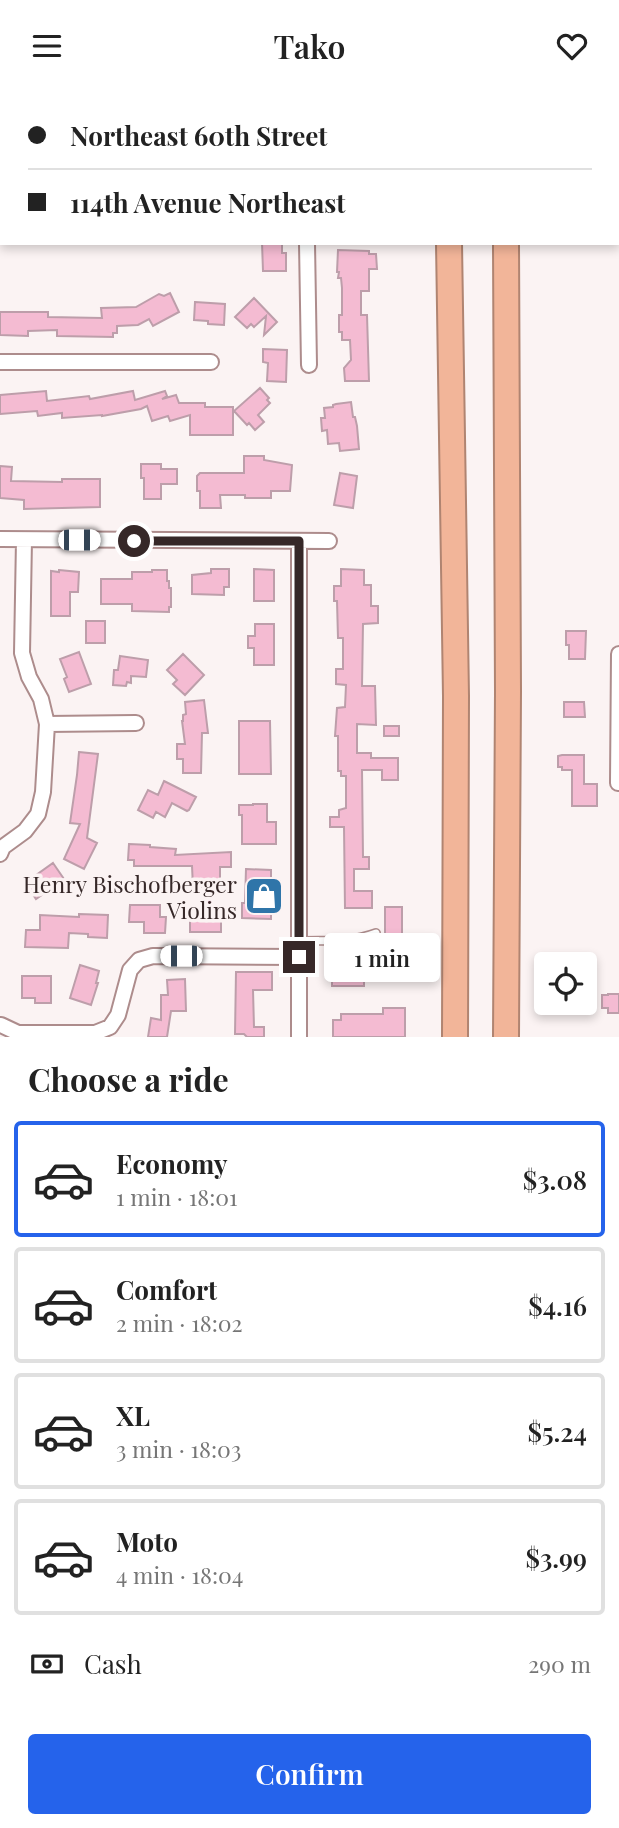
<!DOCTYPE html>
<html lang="en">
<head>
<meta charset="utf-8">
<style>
	:root { --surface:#fff; --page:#f2f2f2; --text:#222; --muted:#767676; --line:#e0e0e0; --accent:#2563eb }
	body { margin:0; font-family:"Playfair Display",serif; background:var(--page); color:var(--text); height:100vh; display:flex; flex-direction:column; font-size:26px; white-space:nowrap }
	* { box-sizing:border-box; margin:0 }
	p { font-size:23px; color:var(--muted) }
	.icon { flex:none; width:38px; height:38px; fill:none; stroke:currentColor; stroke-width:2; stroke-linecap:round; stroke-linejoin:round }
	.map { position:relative; height:946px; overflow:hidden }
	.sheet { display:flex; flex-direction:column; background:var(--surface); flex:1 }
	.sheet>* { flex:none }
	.guide { position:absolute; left:0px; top:0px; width:620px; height:154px; box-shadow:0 4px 10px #0003; display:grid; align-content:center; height:154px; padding:0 28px; background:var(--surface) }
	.buttons { position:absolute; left:534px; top:861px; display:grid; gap:14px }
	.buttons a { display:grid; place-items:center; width:63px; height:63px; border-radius:7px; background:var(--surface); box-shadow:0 4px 10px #0003; font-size:35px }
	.end { position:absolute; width:32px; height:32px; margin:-16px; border:9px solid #362828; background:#fff; box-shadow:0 0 0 4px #fff }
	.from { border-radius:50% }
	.bubble { position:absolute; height:49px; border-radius:7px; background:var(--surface); box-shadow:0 4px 10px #0003; font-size:23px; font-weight:600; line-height:49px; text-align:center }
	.car { position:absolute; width:21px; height:42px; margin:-21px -10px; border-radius:9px; box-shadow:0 0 5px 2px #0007; background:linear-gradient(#fff 24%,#345 0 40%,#fff 0 76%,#345 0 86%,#fff 0) }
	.guide b { display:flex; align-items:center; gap:24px; height:66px; font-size:26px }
	.guide b+b { border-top:2px solid var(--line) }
	.guide i { width:18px; height:18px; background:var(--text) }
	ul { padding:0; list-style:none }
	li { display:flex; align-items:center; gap:21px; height:116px; margin:0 14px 10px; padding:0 14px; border:4px solid var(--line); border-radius:7px }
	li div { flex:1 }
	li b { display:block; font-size:26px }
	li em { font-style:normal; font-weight:600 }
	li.on { border-color:var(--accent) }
	li>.icon { width:63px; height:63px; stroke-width:1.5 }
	h2 { padding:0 28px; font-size:32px; line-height:84px }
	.pay { display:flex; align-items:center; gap:18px; height:77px; padding:0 28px; font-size:26px }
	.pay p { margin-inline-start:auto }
	.action { display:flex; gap:14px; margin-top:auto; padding:14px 28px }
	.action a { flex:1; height:80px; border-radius:7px; background:var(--accent); color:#fff; font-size:28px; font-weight:600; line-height:80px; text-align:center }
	header { display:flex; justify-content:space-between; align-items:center; height:91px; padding:0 28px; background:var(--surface); font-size:32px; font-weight:600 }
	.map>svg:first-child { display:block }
	.building { fill:#f4bbd2; stroke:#bd9eaa; stroke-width:2 }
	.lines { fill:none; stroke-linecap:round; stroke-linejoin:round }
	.lane-casing { stroke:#ad8c8c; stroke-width:10 }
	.street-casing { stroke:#ad8c8c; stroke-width:18 }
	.highway-casing { stroke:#b08471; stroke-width:28 }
	.lane { stroke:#fff; stroke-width:7 }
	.street { stroke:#fff; stroke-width:14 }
	.highway { stroke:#f2b599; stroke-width:24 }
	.route { stroke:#362828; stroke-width:9 }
	.labels { text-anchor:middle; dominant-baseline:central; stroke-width:7; stroke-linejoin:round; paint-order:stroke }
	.poi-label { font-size:23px; fill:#362828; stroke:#fbf3f3; text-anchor:end }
</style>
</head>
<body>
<header><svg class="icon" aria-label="menu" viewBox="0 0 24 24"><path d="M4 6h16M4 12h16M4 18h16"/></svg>Tako<svg class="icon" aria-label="heart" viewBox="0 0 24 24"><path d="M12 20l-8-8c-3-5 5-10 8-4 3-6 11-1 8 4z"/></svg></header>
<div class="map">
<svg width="619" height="946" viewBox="0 0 619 946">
	<rect width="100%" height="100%" fill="#fbf3f3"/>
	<path class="building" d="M262 152H282V162H286V180H263Z
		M338 159 369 160V163H376L377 178H369V200H361V224H367L369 290H345L344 277 351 269 350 249H342V241H339V224H342V197L341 187H338L339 181H337Z
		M170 202 179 221 153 235 149 228 138 234 117 235V242H113V246L57 245V239L28 240V245L0 244V221H48V226L102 227 101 217 136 216 159 203 164 205Z
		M254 207 277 231 264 244 266 225 254 236 251 233 247 237 235 226Z
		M195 211 225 213 224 234 208 233V230L194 229Z
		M263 258 287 259 286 291 267 290 268 272 263 271Z
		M260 297 269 307 267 309 270 312 258 324 264 331 255 339 249 332 247 334 234 320Z
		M46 300 47 310 89 305 90 308 133 300 135 309 165 300 167 305 162 308 176 304 179 312H205V316H233V344H190V324L170 330 168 325 152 330 147 315 141 318 102 325V324L62 327V322L38 325 37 320 0 323V304Z
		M351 311 353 326H355L357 335 359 358 340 360 339 352 328 353 327 339 322 340 321 327H325L324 317 333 316V314L336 313Z
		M244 365H264V369L292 374 290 400H271V407H245V404H220L221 417H200V400H197V385L200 382H244Z
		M141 373H161V378H177V393H161V408H144V387H141Z
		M0 375 12 376 11 390 62 391V388H100V416L24 418V409L0 407Z
		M340 382 357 385 353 417 334 414Z
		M211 478H229V496H224V504L192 503V484L211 482Z
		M254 478 274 479V510H254Z
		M341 478 364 479V494H371V515H378V532L363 533 362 595H375L376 634 357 633V662H371V667H398V689H382V679H362L363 766H369V778H354V800H372V817H345L344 736H330V726H339V719L346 717V685H341V680H338V645H335L337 617 345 616 346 594 336 593V578H343V547H338L337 510H334V495H341Z
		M59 479 79 481 78 501H70V525H51V480L59 481Z
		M152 479H167V490H169V497H171V516H169V521L132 520V513H101V488H132V481H152Z
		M86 530H105V552H86Z
		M255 533H274V574H254V557H248V545H255Z
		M566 540H586L585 568H569V554H566Z
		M79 561 91 593 69 601 64 588 67 586 60 568Z
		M183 563 204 584 185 604 173 593 177 589 167 579Z
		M120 565 148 569 146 586 131 585V592L127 591 126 595 113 594 114 579H118Z
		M204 609 208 642H202L201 682H183V668H177V653H185L182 630H183V624L186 623 185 611Z
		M564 611H584L585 626H564Z
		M239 630H270L271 683H239Z
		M384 635H399V645H384Z
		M79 661 98 663 87 747 97 752 84 778 64 768 80 733 70 732 77 684Z
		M562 664H584V693H597V715H572V679H562V676H558V665Z
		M164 690 196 706 189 719 187 720 172 712 165 726 156 721 153 727 138 719 148 699 158 704Z
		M253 713H267V731H276V753H242V724H239V714H253Z
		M129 753 150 754V756L176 758 175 764 231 761V776H220V796H193L192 775H134V769H128Z
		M53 772 64 788 36 808 25 792Z
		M246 778 271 779V828L242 827V812H245Z
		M211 801V825H221V841H190V817H200Z
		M130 814H160V826H166L165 842H144V831H129Z
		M385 816H402V853H385Z
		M79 823 108 824 107 847 88 846V843L69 842 68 857 25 856 26 839H40V824L79 826Z
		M371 868V883H364V895H332V869Z
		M80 874 99 880 96 892H98L91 914 70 907Z
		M236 881H272V899H253L254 936H264V946H247L244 943H235Z
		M22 885H51V912H35V907H22Z
		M185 888 186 920H171L167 946H148L151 927 161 929V904H168L167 889Z
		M608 903H619V922H608V917H602V904H608Z
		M383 917H405V946H333V929H341V923H383Z"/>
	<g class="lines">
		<defs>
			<path id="lane" d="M300 850C328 849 349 852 376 842"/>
			<path id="street" d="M174 0V2
				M304 0V2
				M307 152 309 274
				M0 271H211
				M0 448 329 450
				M47 633 136 632
				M618 692 619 563
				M0 763 3 756 25 740 38 723 43 701 47 633 41 608 29 586 22 562 24 449
				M1 934 18 942H95L110 936 118 924 130 879 139 869 153 865 299 866
				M299 946V450"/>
			<path id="highway" d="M447 0V2
				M506 0V2
				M449 152 456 605 455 946
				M506 152 508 600 506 946"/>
		</defs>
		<use href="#lane" class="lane-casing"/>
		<use href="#street" class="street-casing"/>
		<use href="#highway" class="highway-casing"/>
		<use href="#lane" class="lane"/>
		<use href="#street" class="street"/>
		<use href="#highway" class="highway"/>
	</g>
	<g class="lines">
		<path class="route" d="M134 450H299V866"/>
	</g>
	<defs>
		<symbol id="shop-square" viewBox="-11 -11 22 22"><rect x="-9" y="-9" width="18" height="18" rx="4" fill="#2f75a9" stroke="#fbf3f3"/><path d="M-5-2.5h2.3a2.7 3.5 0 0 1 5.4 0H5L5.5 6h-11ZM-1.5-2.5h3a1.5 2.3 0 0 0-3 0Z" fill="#fff"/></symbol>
	</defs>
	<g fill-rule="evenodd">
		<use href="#shop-square" x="242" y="783" width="44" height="44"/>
	</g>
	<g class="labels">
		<g class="poi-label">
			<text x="237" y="792">Henry Bischofberger<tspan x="237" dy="26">Violins</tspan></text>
		</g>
	</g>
</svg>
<div class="buttons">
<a><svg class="icon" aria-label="locate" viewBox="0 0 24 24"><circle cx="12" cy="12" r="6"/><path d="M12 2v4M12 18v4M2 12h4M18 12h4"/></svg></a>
</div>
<i class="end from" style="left:134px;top:450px"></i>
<i class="end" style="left:299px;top:866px"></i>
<div class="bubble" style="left:324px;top:842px;width:116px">1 min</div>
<i class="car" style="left:79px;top:449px;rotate:90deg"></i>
<i class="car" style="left:181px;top:865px;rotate:270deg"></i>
<div class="guide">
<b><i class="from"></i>Northeast 60th Street</b>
<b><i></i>114th Avenue Northeast</b>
</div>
</div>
<section class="sheet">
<h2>Choose a ride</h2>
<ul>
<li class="on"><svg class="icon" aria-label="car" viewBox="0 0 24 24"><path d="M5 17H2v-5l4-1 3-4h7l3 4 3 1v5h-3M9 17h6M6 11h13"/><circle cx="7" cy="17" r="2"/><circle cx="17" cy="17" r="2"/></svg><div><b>Economy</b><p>1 min · 18:01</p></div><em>$3.08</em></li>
<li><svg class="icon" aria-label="car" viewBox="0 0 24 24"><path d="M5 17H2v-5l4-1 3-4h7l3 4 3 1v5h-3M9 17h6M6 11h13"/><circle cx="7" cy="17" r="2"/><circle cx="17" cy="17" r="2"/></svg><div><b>Comfort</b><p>2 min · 18:02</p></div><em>$4.16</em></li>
<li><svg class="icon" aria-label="car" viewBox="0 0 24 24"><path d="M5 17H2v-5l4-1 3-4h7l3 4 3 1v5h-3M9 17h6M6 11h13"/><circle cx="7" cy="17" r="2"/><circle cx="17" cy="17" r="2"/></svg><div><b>XL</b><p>3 min · 18:03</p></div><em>$5.24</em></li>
<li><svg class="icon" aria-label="car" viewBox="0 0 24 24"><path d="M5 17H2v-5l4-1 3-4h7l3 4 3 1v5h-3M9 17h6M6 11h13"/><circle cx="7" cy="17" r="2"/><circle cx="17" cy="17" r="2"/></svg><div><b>Moto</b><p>4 min · 18:04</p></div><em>$3.99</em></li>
</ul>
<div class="pay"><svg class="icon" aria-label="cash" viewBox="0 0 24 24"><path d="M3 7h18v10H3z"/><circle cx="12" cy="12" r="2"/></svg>Cash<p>290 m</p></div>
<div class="action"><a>Confirm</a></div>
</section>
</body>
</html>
